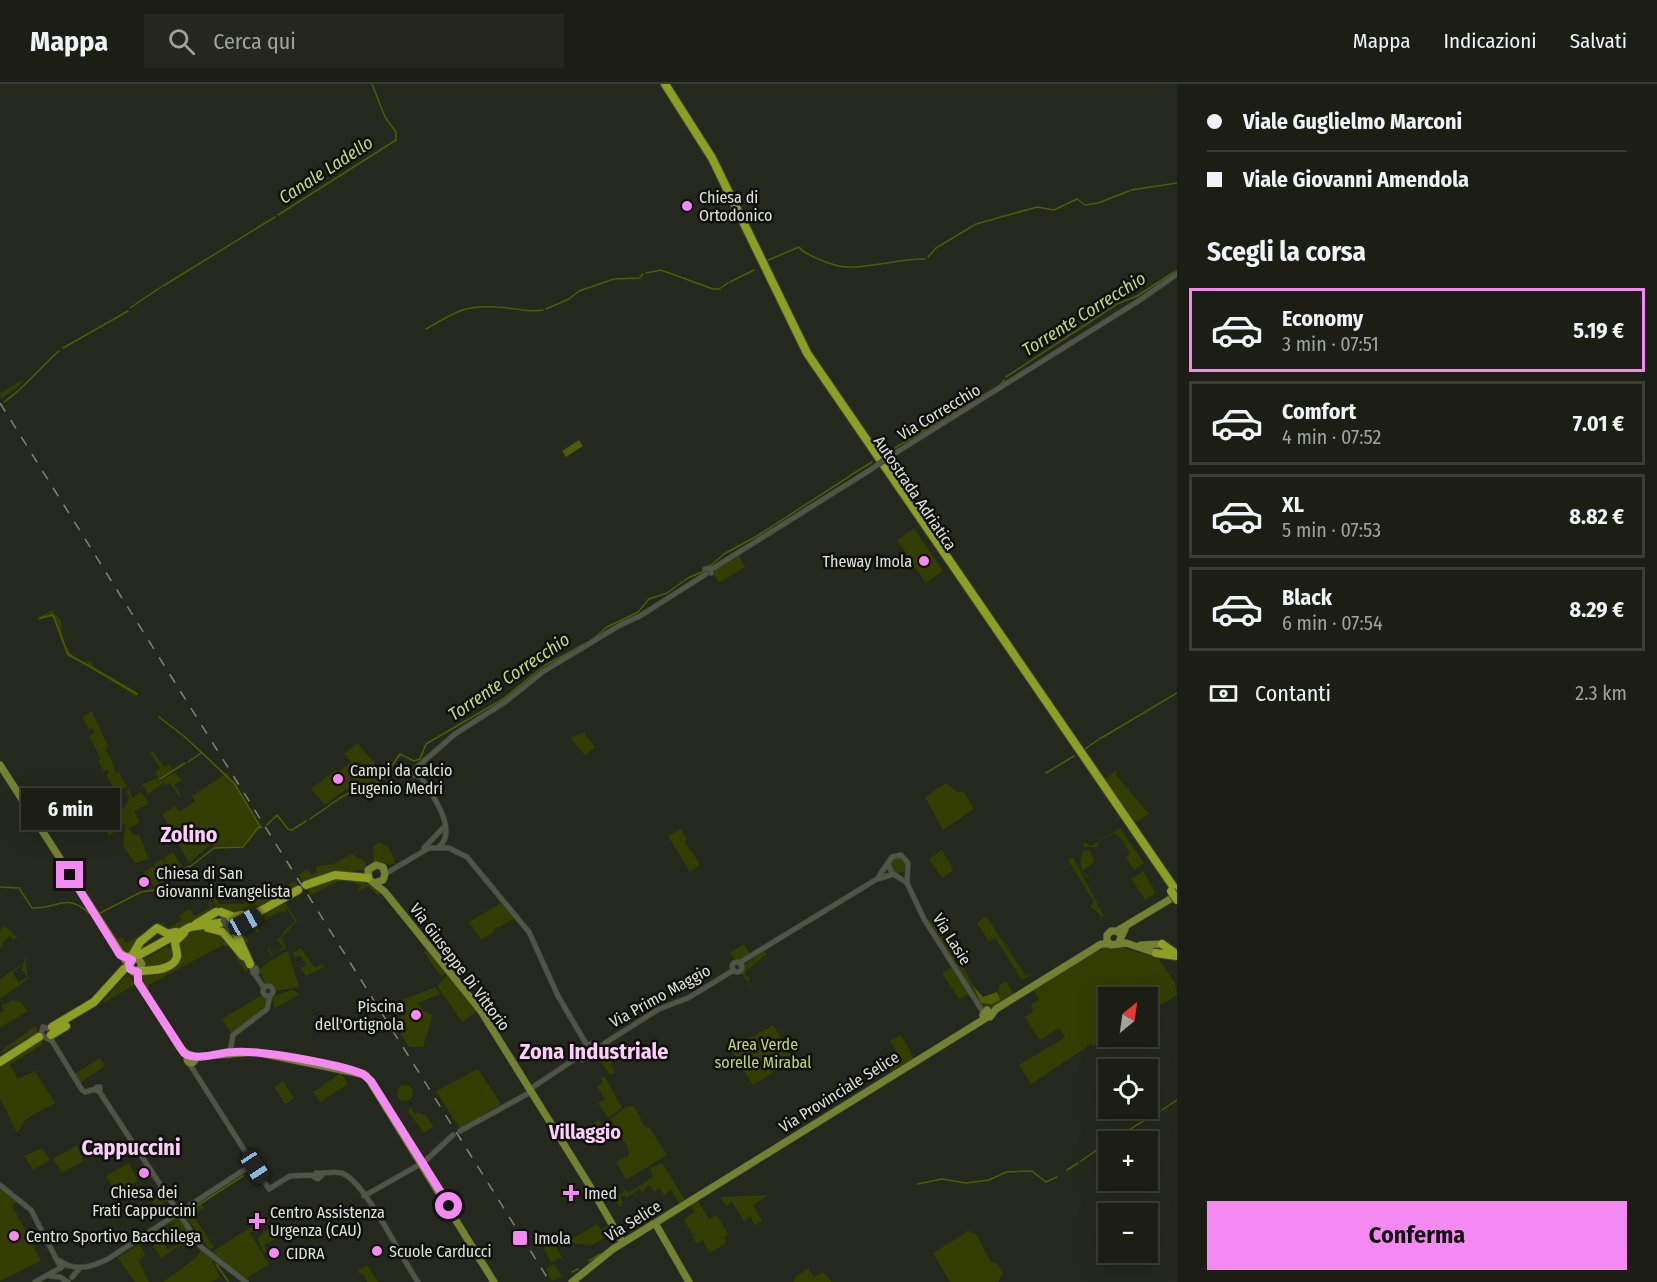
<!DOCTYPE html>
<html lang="it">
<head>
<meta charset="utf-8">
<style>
	:root { --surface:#1c1e15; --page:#25271e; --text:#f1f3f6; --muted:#a0a2a0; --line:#3a3c34; --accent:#f489f1 }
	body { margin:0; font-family:"Fira Sans Condensed",sans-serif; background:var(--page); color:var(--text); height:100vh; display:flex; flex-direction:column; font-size:22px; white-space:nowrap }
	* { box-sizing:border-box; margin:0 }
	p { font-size:20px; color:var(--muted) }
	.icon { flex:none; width:33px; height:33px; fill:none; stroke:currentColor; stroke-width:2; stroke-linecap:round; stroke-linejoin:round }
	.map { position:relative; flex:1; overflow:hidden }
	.drawer { display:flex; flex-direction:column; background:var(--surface); width:480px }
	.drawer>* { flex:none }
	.hud { display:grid; align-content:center; height:132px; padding:0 30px; background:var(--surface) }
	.needle { width:39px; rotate:29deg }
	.buttons { position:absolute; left:1098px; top:903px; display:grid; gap:12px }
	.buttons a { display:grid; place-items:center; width:60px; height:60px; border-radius:0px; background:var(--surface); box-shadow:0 6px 24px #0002,0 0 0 2px var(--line); font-size:30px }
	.end { position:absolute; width:27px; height:27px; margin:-14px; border:8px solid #f489f1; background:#111; box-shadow:0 0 0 3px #111 }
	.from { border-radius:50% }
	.bubble { position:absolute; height:42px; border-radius:0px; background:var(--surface); box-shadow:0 6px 24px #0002,0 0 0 2px var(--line); font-size:20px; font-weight:700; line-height:42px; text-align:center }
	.car { position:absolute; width:18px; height:36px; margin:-18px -9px; border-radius:8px; box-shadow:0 0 4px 2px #0007; background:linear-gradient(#222 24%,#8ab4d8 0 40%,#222 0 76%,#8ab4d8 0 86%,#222 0) }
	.hud b { display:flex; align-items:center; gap:21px; height:57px; font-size:22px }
	.hud b+b { border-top:2px solid var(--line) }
	.hud i { width:15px; height:15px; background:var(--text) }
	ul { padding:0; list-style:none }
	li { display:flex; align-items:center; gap:18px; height:84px; margin:0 12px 9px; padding:0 18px; border:3px solid var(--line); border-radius:0px }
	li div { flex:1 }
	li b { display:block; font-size:22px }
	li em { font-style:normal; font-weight:700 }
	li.active { border-color:var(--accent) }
	li>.icon { width:54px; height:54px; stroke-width:1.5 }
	h2 { padding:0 30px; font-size:27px; line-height:72px }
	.pay { display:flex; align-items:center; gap:15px; height:66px; padding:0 30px; font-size:22px }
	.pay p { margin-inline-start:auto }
	.action { display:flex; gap:12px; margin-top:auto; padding:12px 30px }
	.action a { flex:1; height:69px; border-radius:0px; background:var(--accent); color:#111; font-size:24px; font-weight:700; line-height:69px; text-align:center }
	header { display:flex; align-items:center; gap:36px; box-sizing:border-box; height:84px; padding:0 30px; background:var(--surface); border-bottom:2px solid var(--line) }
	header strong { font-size:28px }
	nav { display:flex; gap:33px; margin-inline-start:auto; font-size:21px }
	.search { width:420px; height:54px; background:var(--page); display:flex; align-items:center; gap:15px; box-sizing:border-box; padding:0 21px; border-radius:0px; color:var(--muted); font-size:22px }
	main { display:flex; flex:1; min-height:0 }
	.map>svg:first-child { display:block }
	.green { fill:#333c01 }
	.water { fill:#505c05 }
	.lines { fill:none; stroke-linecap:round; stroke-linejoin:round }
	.stream { stroke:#505c05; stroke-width:1.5 }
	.minor-casing { stroke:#404339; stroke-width:6 }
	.major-casing { stroke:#404339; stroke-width:8 }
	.highway-casing { stroke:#404339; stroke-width:10 }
	.minor { stroke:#515547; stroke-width:4.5 }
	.major { stroke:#748131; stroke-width:7 }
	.highway { stroke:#8c9f22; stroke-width:8 }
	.rail { stroke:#808279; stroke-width:1.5; stroke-dasharray:10 10; stroke-linecap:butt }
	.minor-bridge-casing { stroke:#404339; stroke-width:6; stroke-linecap:butt }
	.highway-bridge-casing { stroke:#404339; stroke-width:10; stroke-linecap:butt }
	.minor-bridge { stroke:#515547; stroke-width:4.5 }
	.highway-bridge { stroke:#8c9f22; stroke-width:8 }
	.route { stroke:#f489f1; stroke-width:8 }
	.poi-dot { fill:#f489f1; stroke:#0f100b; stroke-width:2 }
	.labels { text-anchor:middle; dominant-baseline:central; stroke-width:5; stroke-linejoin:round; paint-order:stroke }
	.poi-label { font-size:16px; fill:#e0e2db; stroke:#0f100b; text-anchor:start }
	.street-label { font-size:16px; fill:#e0e2db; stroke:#0f100b }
	.park-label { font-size:16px; fill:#c3d76e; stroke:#0f100b }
	.water-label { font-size:18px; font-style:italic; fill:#c6da72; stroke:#0f100b }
	.quarter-label { font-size:20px; font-weight:bold; fill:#fdcdfb; stroke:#0f100b }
	.district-label { font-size:22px; font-weight:bold; fill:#fdcdfb; stroke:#0f100b }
</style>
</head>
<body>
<header>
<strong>Mappa</strong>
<div class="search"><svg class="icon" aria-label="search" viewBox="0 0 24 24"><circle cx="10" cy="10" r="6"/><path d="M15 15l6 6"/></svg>Cerca qui</div>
<nav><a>Mappa</a><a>Indicazioni</a><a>Salvati</a></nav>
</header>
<main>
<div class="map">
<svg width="1177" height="1198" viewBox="0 0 1177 1198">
	<rect width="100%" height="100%" fill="#25281c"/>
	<path class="green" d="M24 295 20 301 1 315 0 309Z
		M914 444 943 487 926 499 897 456Z
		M739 471 745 483 719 499 714 490 715 486Z
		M52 526 61 537C61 556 70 580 91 578L93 582 138 609 136 613 92 584 67 572 52 532 38 537 39 533Z
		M92 627 108 662 106 667 115 682 113 684 116 689 119 688 127 703 116 708 106 691 109 688 107 685 104 687 98 677 101 675 89 652 95 648 92 644 89 646 82 633Z
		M580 649H584L595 663 585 671 570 654Z
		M357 659 385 691C376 700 361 700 350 707L347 704 325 721 311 705 335 686 337 689 351 678 344 670Z
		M153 667 164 683 169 680 173 686 159 694 160 697 175 688 181 697 174 701 181 711 179 712 170 699 166 701 164 699 148 710 142 700 158 694 155 688 160 684 150 669Z
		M1117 686 1116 691 1149 730 1135 739 1105 695Z
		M227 689 260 742 242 762 215 763 212 759 189 779 162 730 175 722 179 728 195 717 192 712Z
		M946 699 957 708H964L974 725 943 746 925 713Z
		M129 705 132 714 141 708 149 720 134 727 140 738 129 744 132 750 139 751 149 775 135 779 123 762 125 740 112 744 113 750 108 751 100 737 126 722 129 712 126 707Z
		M87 726 93 732 85 742 77 732Z
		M1120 744 1144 779 1134 786 1126 774 1130 769 1123 759H1126L1114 749 1099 758 1097 763H1083L1084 758 1091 762Z
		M681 745 687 756 685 758 700 780 690 788 668 752Z
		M379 758 389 764 396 780 374 779 373 763Z
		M942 766 954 786 942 794 929 775Z
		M1090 766 1094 778 1082 787 1087 792 1093 789 1086 794C1080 785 1079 777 1083 767Z
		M173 768 182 783 176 785 168 780 171 787 162 792 153 780 162 775 166 778 164 774Z
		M352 770 366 778V786L338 788 305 800 298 791 307 785 312 791 317 788 316 782 333 780Z
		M890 781a8 8 0 1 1 16 0a8 8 0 1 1-16 0Z
		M1073 773 1104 832 1098 835 1101 832 1090 822 1094 818 1068 776Z
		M153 782 164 798 155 804 144 788Z
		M1143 787 1156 809 1145 816 1131 795Z
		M363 794 365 798V794L383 808 377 811 368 802 358 807 360 802C342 790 327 803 310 812L307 803 323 795Z
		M294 797 298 804 267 821 236 832 216 823 206 804 220 820H245L247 813 276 806 277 808Z
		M300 807 301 809 284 817 297 837 282 853 286 864 276 869 283 863 276 855 281 853 285 846 295 837 287 825 284 829 282 827 255 840 259 847 257 849 252 843 242 849 249 857 244 861 257 881 271 873V869L267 866 269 864 273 872 258 881 252 880 237 849 240 845Z
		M209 816 213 825 204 835 171 849 163 844 131 870 125 871 100 832 118 855 122 853 126 859 163 838 167 845 181 836 179 831 190 825 195 832 209 824Z
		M499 820 506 822 515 834 498 844 496 842 493 849 481 856 469 838Z
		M986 832 1026 892 1033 890 1022 896 995 854 989 858 977 839Z
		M930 833 956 871 955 877H952L928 840Z
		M5 842 17 853 13 856 10 852 2 859 3 862 0 864V846Z
		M211 845 218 846 245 876 248 887 245 888 231 863 223 861 149 901 148 906 155 920 139 896V890L170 882 178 854 189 848Z
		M744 860 751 871 742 878 735 876 730 869Z
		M1121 860 1130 863H1125L1127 865 1158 874 1175 899 1177 911 1148 929V914H1108L1109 953 1093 962 1091 960 1031 1000 1019 981 1065 953 1059 944 1040 956 1038 954 1025 933 1033 928 1031 920 1039 916 1033 905 1092 869 1105 866 1098 865 1106 861Z
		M168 862 176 871 166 881 145 883 142 876Z
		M301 864 315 884 323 880 324 883 306 892 300 885 306 881 301 872 294 873 293 869Z
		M428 866 446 888 441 893 424 868Z
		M764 867 767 870 746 887 745 891 750 895 748 897 753 906 742 890V882Z
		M284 868H288L299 903 275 907 265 899 259 885Z
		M25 872 28 895 0 915V896L3 893 23 879 13 889 19 898 27 893 22 886Z
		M960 878 984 920 998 916 999 902 1006 897 1014 911 993 924H983L955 881Z
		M950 884H953L969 910 959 915 942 889Z
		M128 889 135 901 103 919 104 916Z
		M449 889 478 927 462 938 437 902Z
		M435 903 440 910 418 919 423 927 433 931 423 963H409L393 938 406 930 398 918Z
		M292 906 300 910 275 924 271 913Z
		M260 912 269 916 266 924 235 948H230L222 935Z
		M12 916 20 918 28 927 0 944V929L4 927 1 922Z
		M773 941 799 984 792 977 753 1001 730 965Z
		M36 942 38 949 0 970 4 964Z
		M901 951 914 975 891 987 886 981 899 973 890 957Z
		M41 955 43 960 10 981 18 995 35 987 55 1019 26 1035 17 1049 0 1014V983Z
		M610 957 613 964C608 973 610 980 615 989L610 991 600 977 604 962Z
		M100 974 105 982 80 999 75 990Z
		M478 985 501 1020 460 1045 436 1007Z
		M341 989 348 1000 320 1018 313 1008Z
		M601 993H605L622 1024 608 1034 598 1019 605 1015 597 1003 602 999Z
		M283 997 294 1014 285 1020 274 1003Z
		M397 1009a8 8 0 1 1 16 0a8 8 0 1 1-16 0Z
		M634 1022 645 1043 650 1044 667 1071 626 1096 616 1078 629 1071 627 1062 610 1035 626 1023Z
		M411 1023 415 1030 419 1028 422 1031 425 1030 433 1043 424 1049 407 1026Z
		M599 1036 602 1041 581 1054 578 1049Z
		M77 1061 83 1077 62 1089 53 1075Z
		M42 1064 50 1076 33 1086 24 1072Z
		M129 1079 138 1097 131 1100 133 1105 118 1112 106 1092Z
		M662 1079 685 1116 679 1119 671 1106 664 1111 660 1104 654 1108 649 1101 642 1108 640 1105 626 1114 624 1111 620 1113 623 1119 620 1124 614 1113 625 1108 621 1101 627 1108 631 1107 653 1093 650 1085Z
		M0 1103 20 1117 12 1121 41 1177 0 1197Z
		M163 1107 169 1116 157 1124 151 1116Z
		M769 1111 753 1121 762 1137 755 1141 750 1133 744 1137 732 1118 726 1122 720 1113Z
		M697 1115 709 1135 717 1131 728 1150 724 1153 727 1158 710 1169 701 1154 702 1157 697 1160 692 1153 697 1149 692 1151 684 1135 694 1128 689 1120Z
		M201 1119 204 1124 196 1129 195 1134 214 1163 209 1165 184 1130Z
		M179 1132 193 1153 161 1174 153 1162 156 1158 153 1159 150 1153 159 1149 160 1151 154 1154 156 1157 163 1154 167 1166 180 1158 179 1154 168 1159 166 1155 178 1147 177 1144 161 1149 178 1137 162 1143Z
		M597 1140 601 1146 609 1140 616 1151 611 1150 592 1161C576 1159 560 1160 546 1158L554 1152 560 1156 572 1155Z
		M272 1142 281 1152 264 1161 267 1167 264 1169 257 1154Z
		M251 1143 254 1147 250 1149 269 1180 246 1195 212 1168Z
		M968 1147 976 1150 991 1178 998 1180 1003 1190 998 1198H950L933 1169Z
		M532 1153 541 1160 556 1163 563 1175 559 1174 551 1179 543 1162 539 1164Z
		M139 1160 145 1170 139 1177 149 1198H135L118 1174Z
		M202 1165 215 1175 213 1178 220 1194 211 1198H163L196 1174Z
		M554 1180 562 1193 552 1197 546 1185Z
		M367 1181 378 1198H367L364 1191 359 1189 358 1187Z
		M808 1185 814 1193 824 1188 832 1198H793L796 1192Z"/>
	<path class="water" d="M579 356 583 362 566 373 562 367Z
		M974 903 983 913 997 908 1000 916 992 920 981 919Z"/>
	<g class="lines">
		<path class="stream" d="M1131 106 1177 99
			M278 131 396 56V48L385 33 372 0
			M928 173 936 164 976 140 1037 123 1054 126 1077 115 1085 121 1098 119 1129 107
			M766 177 799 163C804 171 836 183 846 183 873 184 900 174 925 175
			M1176 187H1177
			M646 189 661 186 713 205H719L728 199
			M730 198 754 186
			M163 202 275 133
			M130 224 161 203
			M546 225 569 215 579 207 614 195 639 194 643 190
			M426 245C453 230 462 221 496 223 512 223 528 229 543 226
			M63 264 128 227
			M1006 293 1117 220 1137 212 1174 188
			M4 318C25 304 39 284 59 267
			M883 371 1000 301 1004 296
			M851 391 872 378
			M710 482 724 470 757 452 850 392
			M40 534 53 531 68 570 137 610
			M593 555 607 543 638 528 649 515 667 509 688 494 704 487
			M159 633 185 653 234 699 260 742
			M1103 653 1177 609
			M1085 665 1102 653
			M188 678 201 669
			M1046 689 1074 672
			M160 695 185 679
			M310 735 340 714 365 700H374L384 694 400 670 414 677 420 675 426 660 503 615 544 582 586 559
			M267 741 277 731 288 745 292 746 306 737
			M0 803 19 804 32 824C58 825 66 808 89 829
			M100 829 141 808 162 805 174 788 191 782 214 764 243 763 258 744 262 743
			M1162 1026 1177 1016
			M1109 1058 1160 1027
			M1081 1077 1108 1058
			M1067 1086 1078 1079
			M918 1100 942 1095 966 1099 989 1096 1006 1088 1032 1087 1046 1098 1057 1093
			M189 1127 243 1092
			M589 1177 600 1170
			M216 1180 228 1197
			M572 1188 578 1185"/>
		<defs>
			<path id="minor" d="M889 373 1140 216 1177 190
				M705 485 710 484 711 489
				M712 485 870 386
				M423 679 421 693C431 709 459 746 439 763
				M416 684 455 650 505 618 544 587 622 540 640 532 706 490
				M406 689 421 693
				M424 764 443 744
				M888 780 892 789 907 799 924 835 983 928
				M385 790 429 764H449L467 773 529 848 558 912 588 963
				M879 792 892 773 901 771 908 779 907 799
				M732 883a5 5 0 1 1 10 0a5 5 0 1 1-10 0Z
				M739 879 877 795 894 790
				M256 884 257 888 253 889 252 885Z
				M254 889 264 904
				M263 907a5 5 0 1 1 10 0a5 5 0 1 1-10 0Z
				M52 957 41 951 43 943 51 945 52 957 82 1006 85 1008 96 1005
				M587 966a7 7 0 1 1 14 0a7 7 0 1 1-14 0Z
				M601 965 605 959 659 925 688 914 734 886
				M230 968 233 951 267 925 270 912
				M582 976 592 973
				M189 979 269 1105 290 1092 314 1091
				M97 1003H100V1007H97Z
				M99 1007 201 1163 246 1198
				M460 1047 529 1009 533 1003 587 967
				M324 1089 318 1095 314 1093 316 1089C325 1090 335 1086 344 1090 367 1101 401 1174 418 1198
				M0 1101 31 1126 61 1184
				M364 1112 424 1078 453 1051
				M60 1177C75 1188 92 1183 108 1175L253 1080
				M50 1192 60 1193 68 1198
				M72 1193 80 1184
				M35 1198 62 1183"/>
			<path id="major" d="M0 681 129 882
				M377 798 383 796 385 790 383 783 376 781 368 786 369 795 385 808 481 927 591 1104
				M1117 847 1177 811
				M1121 851 1117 847H1111L1107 851V857L1111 861 1118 860 1125 845
				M1118 860 1126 859 1156 869
				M1141 861 1162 860
				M138 888H133L129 884 133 875H138L142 880 137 890 138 898 180 964 190 972
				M991 930 987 926 983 931 990 933 996 925 1090 867 1101 860H1109
				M187 975a4 4 0 1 1 8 0a4 4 0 1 1-8 0Z
				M193 973 255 968 366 991 494 1198
				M594 1109 623 1159
				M442 1110 450 1113V1117H446
				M655 1139 689 1198
				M572 1198 613 1165 986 934"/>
			<path id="highway" d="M665 0 712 74 807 269 1177 808
				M306 801 335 791 368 794
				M221 828 234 833 242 831
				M196 840 216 828
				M208 844 223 848 243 872
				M1162 860 1176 870
				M119 869 126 873 132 872 140 858 157 844 168 850 176 848
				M1156 869 1177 872
				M139 871 190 843 246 835 298 806
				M250 880 236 849 251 837
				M140 887C150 886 173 887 177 873 178 869 175 863 175 858L184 849
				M52 943 94 918 124 885
				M51 951 66 942
				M0 978 39 953"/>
		</defs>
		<use href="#minor" class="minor-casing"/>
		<use href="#major" class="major-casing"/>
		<use href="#highway" class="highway-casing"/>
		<use href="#minor" class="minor"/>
		<use href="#major" class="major"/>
		<use href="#highway" class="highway"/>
		<path class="rail" d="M0 319 550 1198"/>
		<defs>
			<path id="minor-bridge" d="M870 386 889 373
				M223 835 229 846"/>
			<path id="highway-bridge" d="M1171 807 1177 816"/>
		</defs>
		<use href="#minor-bridge" class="minor-bridge-casing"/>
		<use href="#highway-bridge" class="highway-bridge-casing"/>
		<use href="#minor-bridge" class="minor-bridge"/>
		<use href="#highway-bridge" class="highway-bridge"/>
	</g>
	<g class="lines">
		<path class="route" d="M70 791 120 871 132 876 129 880 130 885 138 888V898L184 969C199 978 217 968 234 968 261 966 338 980 363 990L371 997 442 1110 450 1113 449 1122"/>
	</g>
	<g class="poi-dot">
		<circle cx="687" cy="122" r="6"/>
		<circle cx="924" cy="477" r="6"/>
		<circle cx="338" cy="695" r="6"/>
		<circle cx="144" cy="798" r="6"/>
		<circle cx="416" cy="931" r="6"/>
		<circle cx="144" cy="1089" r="6"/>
		<path d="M568 1100h6v6h6v6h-6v6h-6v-6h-6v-6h6z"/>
		<path d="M254 1128h6v6h6v6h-6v6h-6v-6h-6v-6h6z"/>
		<circle cx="14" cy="1152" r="6"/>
		<rect x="512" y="1146" width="16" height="16" rx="3"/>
		<circle cx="377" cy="1167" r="6"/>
		<circle cx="274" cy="1169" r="6"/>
	</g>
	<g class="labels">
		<g class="poi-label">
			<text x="699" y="113">Chiesa di<tspan x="699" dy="18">Ortodonico</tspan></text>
			<text x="912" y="477" text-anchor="end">Theway Imola</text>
			<text x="350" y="686">Campi da calcio<tspan x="350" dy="18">Eugenio Medri</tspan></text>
			<text x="156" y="789">Chiesa di San<tspan x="156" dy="18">Giovanni Evangelista</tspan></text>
			<text x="404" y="922" text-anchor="end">Piscina<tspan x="404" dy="18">dell'Ortignola</tspan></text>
			<text x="144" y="1108" text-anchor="middle">Chiesa dei<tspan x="144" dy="18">Frati Cappuccini</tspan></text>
			<text x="584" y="1109">Imed</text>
			<text x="270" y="1128">Centro Assistenza<tspan x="270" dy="18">Urgenza (CAU)</tspan></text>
			<text x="26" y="1152">Centro Sportivo Bacchilega</text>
			<text x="534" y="1154">Imola</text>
			<text x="389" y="1167">Scuole Carducci</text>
			<text x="286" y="1169">CIDRA</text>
		</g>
		<g class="street-label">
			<text transform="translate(939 328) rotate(-31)">Via Correcchio</text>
			<text transform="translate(915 409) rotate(56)">Autostrada Adriatica</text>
			<text transform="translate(952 855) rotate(58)">Via Lasie</text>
			<text transform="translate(460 883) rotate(53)">Via Giuseppe Di Vittorio</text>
			<text transform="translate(660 912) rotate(-29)">Via Primo Maggio</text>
			<text transform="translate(839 1008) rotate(-32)">Via Provinciale Selice</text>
			<text transform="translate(633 1137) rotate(-32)">Via Selice</text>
		</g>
		<g class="park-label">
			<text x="763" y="960">Area Verde<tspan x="763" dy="18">sorelle Mirabal</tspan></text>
		</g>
		<g class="water-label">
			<text transform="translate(326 86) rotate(-33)">Canale Ladello</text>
			<text transform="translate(1084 230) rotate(-32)">Torrente Correcchio</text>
			<text transform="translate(509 593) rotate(-34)">Torrente Correcchio</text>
		</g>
		<g class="quarter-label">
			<text x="585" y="1048">Villaggio</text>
		</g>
		<g class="district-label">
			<text x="189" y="750">Zolino</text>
			<text x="594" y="967">Zona Industriale</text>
			<text x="131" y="1063">Cappuccini</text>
		</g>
	</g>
</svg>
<div class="buttons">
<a><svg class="needle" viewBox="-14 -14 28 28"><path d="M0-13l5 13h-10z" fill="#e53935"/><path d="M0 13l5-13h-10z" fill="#a0a2a0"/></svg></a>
<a><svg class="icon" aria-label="locate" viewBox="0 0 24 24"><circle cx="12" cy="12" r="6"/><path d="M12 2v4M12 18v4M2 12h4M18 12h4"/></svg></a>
<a>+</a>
<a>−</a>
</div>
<i class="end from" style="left:449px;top:1122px"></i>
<i class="end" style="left:70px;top:791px"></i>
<div class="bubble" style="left:21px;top:704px;width:99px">6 min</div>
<i class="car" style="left:245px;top:838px;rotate:61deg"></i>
<i class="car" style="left:255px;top:1083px;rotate:147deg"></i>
</div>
<section class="drawer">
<div class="hud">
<b><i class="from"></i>Viale Guglielmo Marconi</b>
<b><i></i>Viale Giovanni Amendola</b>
</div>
<h2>Scegli la corsa</h2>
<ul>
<li class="active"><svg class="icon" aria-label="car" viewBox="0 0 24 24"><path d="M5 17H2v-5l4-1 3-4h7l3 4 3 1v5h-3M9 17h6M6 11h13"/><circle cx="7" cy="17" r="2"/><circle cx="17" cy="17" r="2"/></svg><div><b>Economy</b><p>3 min · 07:51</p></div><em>5.19 €</em></li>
<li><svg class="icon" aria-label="car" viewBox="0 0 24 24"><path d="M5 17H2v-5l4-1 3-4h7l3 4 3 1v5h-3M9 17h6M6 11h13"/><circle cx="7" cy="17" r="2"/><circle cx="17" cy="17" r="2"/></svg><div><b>Comfort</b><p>4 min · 07:52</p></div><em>7.01 €</em></li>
<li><svg class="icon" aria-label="car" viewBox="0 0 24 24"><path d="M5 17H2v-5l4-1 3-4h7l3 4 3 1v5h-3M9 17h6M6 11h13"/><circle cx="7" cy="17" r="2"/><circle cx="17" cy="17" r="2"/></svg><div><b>XL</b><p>5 min · 07:53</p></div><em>8.82 €</em></li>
<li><svg class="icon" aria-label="car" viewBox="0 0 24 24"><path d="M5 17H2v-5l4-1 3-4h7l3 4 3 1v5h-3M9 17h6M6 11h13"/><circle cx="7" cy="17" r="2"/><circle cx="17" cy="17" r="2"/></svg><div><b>Black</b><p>6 min · 07:54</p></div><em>8.29 €</em></li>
</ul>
<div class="pay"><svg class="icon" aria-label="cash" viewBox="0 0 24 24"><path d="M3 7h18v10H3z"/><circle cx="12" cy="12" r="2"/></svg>Contanti<p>2.3 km</p></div>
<div class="action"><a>Conferma</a></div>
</section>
</main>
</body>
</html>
